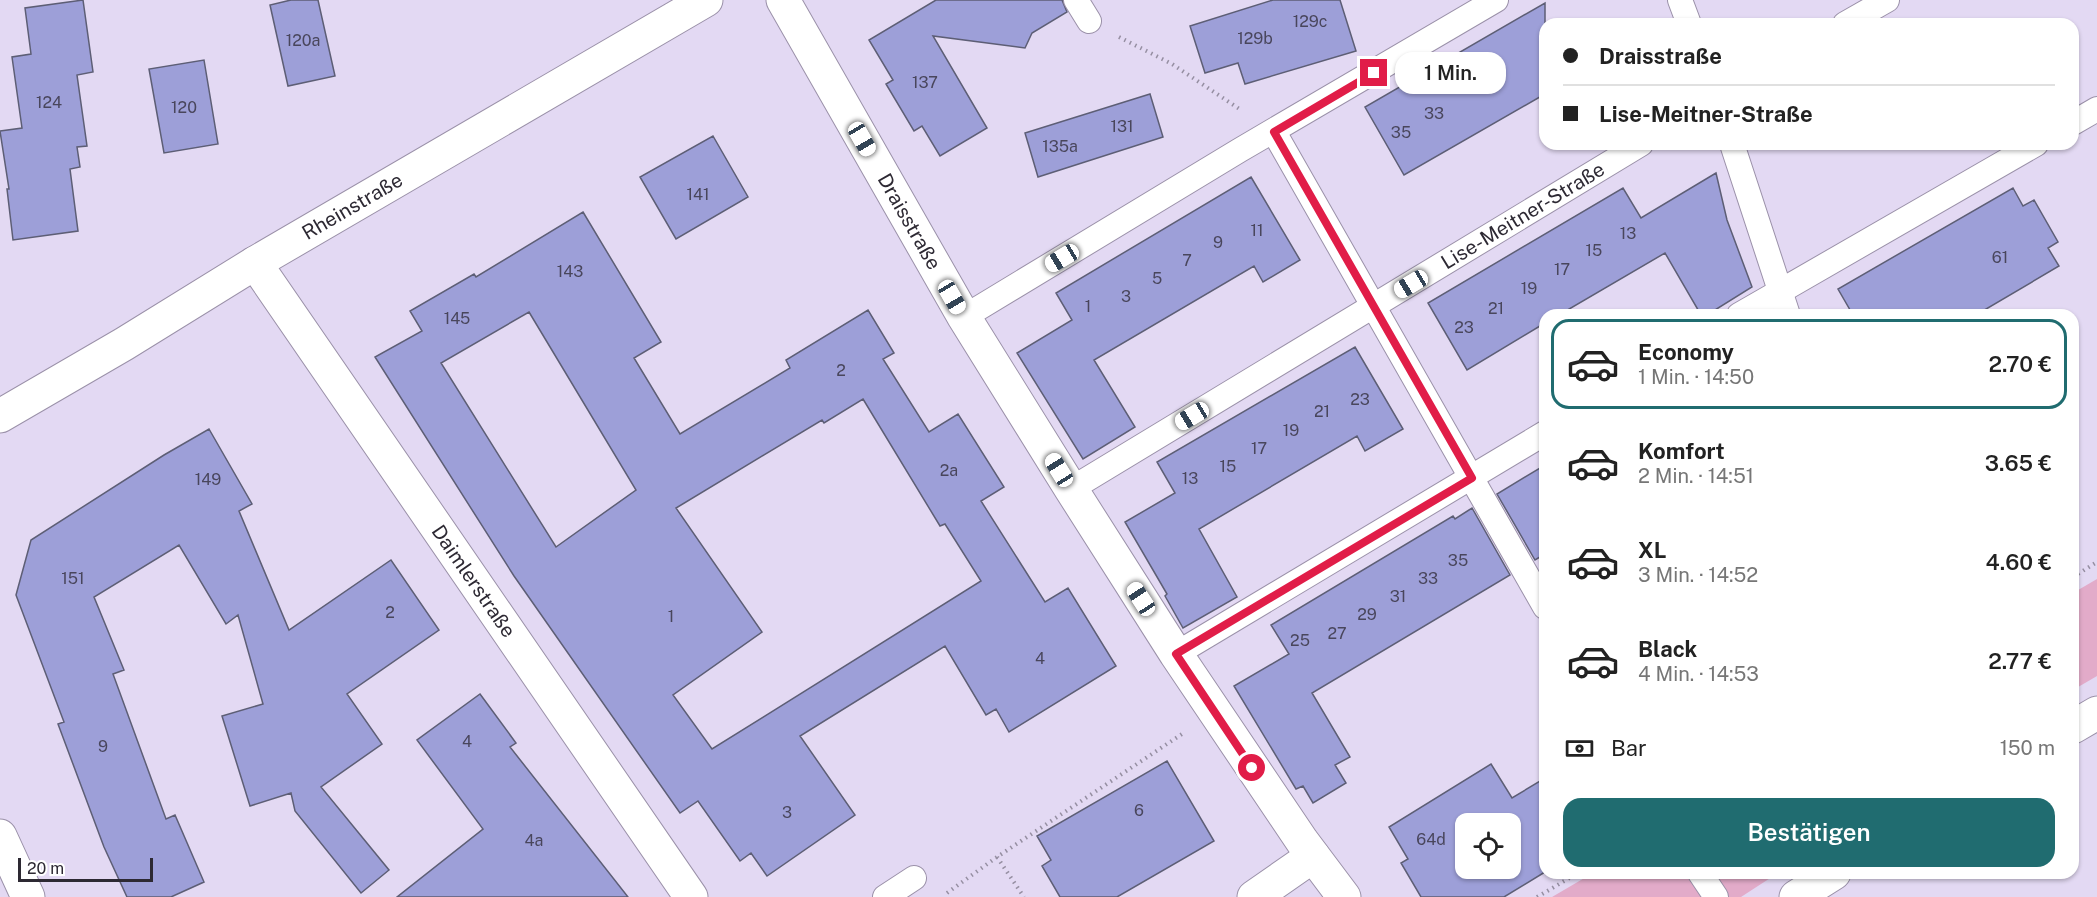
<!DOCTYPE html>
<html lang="de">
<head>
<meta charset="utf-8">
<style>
	:root { --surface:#fff; --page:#f6f6f6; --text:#222; --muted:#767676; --line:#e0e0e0; --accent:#206c70 }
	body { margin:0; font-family:"Public Sans",sans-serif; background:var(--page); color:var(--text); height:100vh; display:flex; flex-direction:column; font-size:22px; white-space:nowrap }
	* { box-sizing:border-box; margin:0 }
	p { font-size:20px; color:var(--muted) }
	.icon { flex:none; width:33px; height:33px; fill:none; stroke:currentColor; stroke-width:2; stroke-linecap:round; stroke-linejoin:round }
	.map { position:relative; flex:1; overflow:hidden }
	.panel { position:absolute; left:1539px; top:309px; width:540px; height:570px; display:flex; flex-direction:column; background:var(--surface); border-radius:18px; box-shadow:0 2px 4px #0004 }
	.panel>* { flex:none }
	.top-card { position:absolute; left:1539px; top:18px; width:540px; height:132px; border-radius:18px; box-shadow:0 2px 4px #0004; display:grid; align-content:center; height:132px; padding:0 24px; background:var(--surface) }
	.controls { position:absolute; left:1455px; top:813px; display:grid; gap:12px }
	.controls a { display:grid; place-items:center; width:66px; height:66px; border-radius:12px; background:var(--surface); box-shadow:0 2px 4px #0004; font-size:30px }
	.scale { position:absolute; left:18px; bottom:15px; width:135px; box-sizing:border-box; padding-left:6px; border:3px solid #2d2933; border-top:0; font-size:16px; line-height:21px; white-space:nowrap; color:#2d2933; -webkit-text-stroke:4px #fff; paint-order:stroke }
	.end { position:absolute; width:27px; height:27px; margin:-14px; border:8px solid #e11d48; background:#fff; box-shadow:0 0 0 3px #fff }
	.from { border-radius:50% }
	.bubble { position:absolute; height:42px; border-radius:18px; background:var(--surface); box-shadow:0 2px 4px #0004; font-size:20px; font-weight:600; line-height:42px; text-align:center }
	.car { position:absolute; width:18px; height:36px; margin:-18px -9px; border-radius:8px; box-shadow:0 0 4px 2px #0007; background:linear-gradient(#fff 24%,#345 0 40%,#fff 0 76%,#345 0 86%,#fff 0) }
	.top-card b { display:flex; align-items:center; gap:21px; height:57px; font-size:22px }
	.top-card b+b { border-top:2px solid var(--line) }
	.top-card i { width:15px; height:15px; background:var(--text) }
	ul { padding:10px 0 0; list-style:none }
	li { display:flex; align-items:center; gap:18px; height:90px; margin:0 12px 9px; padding:0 12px; border:3px solid transparent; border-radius:18px }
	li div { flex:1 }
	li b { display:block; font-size:22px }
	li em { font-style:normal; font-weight:600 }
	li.on { border-color:var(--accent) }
	li>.icon { width:54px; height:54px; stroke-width:1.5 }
	.pay { display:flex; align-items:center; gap:15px; height:66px; padding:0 24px; font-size:22px }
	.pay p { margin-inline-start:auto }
	.action { display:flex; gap:12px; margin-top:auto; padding:12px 24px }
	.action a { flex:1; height:69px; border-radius:18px; background:var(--accent); color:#fff; font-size:24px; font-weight:600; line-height:69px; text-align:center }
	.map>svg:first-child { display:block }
	.green { fill:#e2abc9 }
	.building { fill:#9d9fd8; stroke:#5d5e75; stroke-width:1.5; fill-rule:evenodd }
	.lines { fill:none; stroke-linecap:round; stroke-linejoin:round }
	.lane-casing { stroke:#9b91a9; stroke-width:26 }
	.street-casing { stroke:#9b91a9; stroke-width:35 }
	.secondary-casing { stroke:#9b91a9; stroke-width:35 }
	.path { stroke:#968fa2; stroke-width:4; stroke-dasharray:1.5 4.5; stroke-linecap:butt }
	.lane { stroke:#fff; stroke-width:24 }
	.street { stroke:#fff; stroke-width:33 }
	.secondary { stroke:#fff; stroke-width:33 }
	.route { stroke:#e11d48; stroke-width:8 }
	.labels { text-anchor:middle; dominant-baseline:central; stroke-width:4.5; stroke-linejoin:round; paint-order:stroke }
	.number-label { font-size:16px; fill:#49465c }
	.street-label { font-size:20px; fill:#2d2933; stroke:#fff }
</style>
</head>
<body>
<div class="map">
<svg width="2097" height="897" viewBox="0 0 2097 897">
	<rect width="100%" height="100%" fill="#e3d9f3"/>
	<path class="green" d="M2097 579V676L2073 690V593Z
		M1593 873H1778L1741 897H1552Z"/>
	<path class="building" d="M83 0 93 72 77 75 87 146 77 147 80 167 70 169 78 231 13 240 7 189H9L0 131 22 128 12 57 31 54 25 8Z
		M291 0H318L335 76 288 86 270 5Z
		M936 0H1062L1067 12 1032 33 1025 48 933 36 987 128 940 156 922 126 914 131 886 84 893 80 869 40Z
		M1273 0H1340L1356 51 1245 84 1238 63 1205 73 1190 26Z
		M1545 3V94L1404 175 1365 107Z
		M204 60 218 144 164 153 149 69Z
		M1150 94 1163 137 1038 177 1025 133Z
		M713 136 748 197 676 239 640 177Z
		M1716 173 1727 220 1752 287 1707 315H1701L1665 253 1559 315H1545V323L1467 370 1428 303 1623 188 1641 218Z
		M1251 177 1300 260 1263 282 1254 266 1094 360 1135 427 1083 459 1017 353 1072 320 1056 293Z
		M2013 188 2023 206 2034 200 2058 242 2048 248 2059 266 1976 315H1853L1838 289Z
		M583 212 661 342 634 358 680 434 790 368 786 360 868 310 894 353 883 359 929 432 958 414 1004 487 981 501 1045 602 1068 588 1116 666 1009 732 996 709 986 715 945 646 800 736 855 815 767 876 751 853 740 861 698 801 680 813 514 576 375 357 422 331 410 311 474 274 476 277ZM529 312 636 490 556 547 441 363ZM863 399 940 526 945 524 981 581 712 749 673 695 762 632 676 508 822 420 824 423Z
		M1355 347 1403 429 1365 451 1357 436 1199 529 1237 597 1183 628 1165 596 1167 594 1125 522 1175 493 1157 462Z
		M209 429 252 504 239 511 289 630 391 560 439 630 347 694 382 744 321 787 389 870 361 893 295 811 291 793 250 806 222 716 263 704 238 615 226 624 179 545 94 597 124 670 113 674 166 819 175 815 204 882 171 897H127L104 847 58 724 64 722 16 595 31 540 164 455Z
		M1545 465V554L1535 560 1497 494Z
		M1472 508 1510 575 1312 693 1350 757 1335 765 1346 783 1313 803 1303 786 1296 789 1234 686 1289 654 1271 625 1453 516 1455 519Z
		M480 694 516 743 510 747 628 897H397L483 829 417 740Z
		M1167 761 1214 841 1117 897H1060L1042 866 1051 860 1037 836Z
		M1491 764 1512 798 1545 778V872L1504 897H1421L1401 863 1408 859 1389 827ZM1466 824H1510V868H1466Z"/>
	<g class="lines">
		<defs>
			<g id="lane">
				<path d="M1076 0 1089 21"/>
				<path d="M1680 0 1689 24"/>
				<path d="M1845 24 1887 0"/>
				<path d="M2073 123 2097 109"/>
				<path d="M1274 132 1545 607"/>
				<path d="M1732 144 1788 315"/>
				<path d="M1739 315 2036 144"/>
				<path d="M964 317 1240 150 1496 0"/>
				<path id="s1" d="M1071 489 1641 144"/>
				<path d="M1176 654 1545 433"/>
				<path d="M1700 873 1716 897"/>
				<path d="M885 897 914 878"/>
			</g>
			<g id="street">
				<path id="s2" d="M783 0 964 317 1071 489 1176 654 1302 841 1344 897"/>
				<path id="s3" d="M255 263 691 897"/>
				<path d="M2073 727 2097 713"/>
				<path d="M0 836 28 897"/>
				<path d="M1254 897 1313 856"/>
				<path d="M1796 897 1834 873"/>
			</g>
			<g id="secondary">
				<path id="s4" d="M0 416 124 344 255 263 706 0"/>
			</g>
		</defs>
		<use href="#lane" class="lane-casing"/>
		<use href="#street" class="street-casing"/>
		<use href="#secondary" class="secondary-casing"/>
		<path class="path" d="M1119 37 1172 64 1241 110
			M2073 577 2097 562
			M997 857 1024 897
			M947 893 997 857 1182 734
			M1537 897 1578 873"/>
		<use href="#lane" class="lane"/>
		<use href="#street" class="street"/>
		<use href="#secondary" class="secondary"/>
	</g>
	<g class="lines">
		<path class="route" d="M1252 768 1176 654 1472 478 1274 132 1374 73"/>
	</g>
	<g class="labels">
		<g class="number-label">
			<text x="1310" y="21">129c</text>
			<text x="1255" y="38">129b</text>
			<text x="303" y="40">120a</text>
			<text x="925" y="82">137</text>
			<text x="49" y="102">124</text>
			<text x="184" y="107">120</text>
			<text x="1434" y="113">33</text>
			<text x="1122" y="126">131</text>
			<text x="1401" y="132">35</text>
			<text x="1060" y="146">135a</text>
			<text x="698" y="194">141</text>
			<text x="1257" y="230">11</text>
			<text x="1628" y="233">13</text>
			<text x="1218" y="242">9</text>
			<text x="1594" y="250">15</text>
			<text x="2000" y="257">61</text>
			<text x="1187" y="260">7</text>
			<text x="1562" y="269">17</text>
			<text x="570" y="271">143</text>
			<text x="1157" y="278">5</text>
			<text x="1529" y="288">19</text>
			<text x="1126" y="296">3</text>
			<text x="1088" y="306">1</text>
			<text x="1496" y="308">21</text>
			<text x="457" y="318">145</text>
			<text x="1464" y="327">23</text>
			<text x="841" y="370">2</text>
			<text x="1360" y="399">23</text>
			<text x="1322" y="411">21</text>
			<text x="1291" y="430">19</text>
			<text x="1259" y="448">17</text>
			<text x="1228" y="466">15</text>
			<text x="949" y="470">2a</text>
			<text x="1190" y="478">13</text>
			<text x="208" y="479">149</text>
			<text x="1458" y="560">35</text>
			<text x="73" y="578">151</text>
			<text x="1428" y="578">33</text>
			<text x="1398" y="596">31</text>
			<text x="390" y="612">2</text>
			<text x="1367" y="614">29</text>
			<text x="671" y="616">1</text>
			<text x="1337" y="633">27</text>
			<text x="1300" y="640">25</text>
			<text x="1040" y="658">4</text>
			<text x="467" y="741">4</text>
			<text x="103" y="746">9</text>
			<text x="1139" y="810">6</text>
			<text x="787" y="812">3</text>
			<text x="1431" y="839">64d</text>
			<text x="534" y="840">4a</text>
		</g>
		<g class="street-label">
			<text stroke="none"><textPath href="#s4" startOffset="410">Rheinstraße</textPath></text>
			<text stroke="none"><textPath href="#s1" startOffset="528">Lise-Meitner-Straße</textPath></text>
			<text stroke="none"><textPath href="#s2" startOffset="255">Draisstraße</textPath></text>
			<text stroke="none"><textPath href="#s3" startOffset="386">Daimlerstraße</textPath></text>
		</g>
	</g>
</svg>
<div class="controls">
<a><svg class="icon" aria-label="locate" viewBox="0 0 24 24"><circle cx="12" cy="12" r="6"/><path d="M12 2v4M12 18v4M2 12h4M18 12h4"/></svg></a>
</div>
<div class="scale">20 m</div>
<i class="end from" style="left:1252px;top:768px"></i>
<i class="end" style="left:1374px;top:73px"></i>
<div class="bubble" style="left:1395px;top:52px;width:111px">1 Min.</div>
<i class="car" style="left:862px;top:139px;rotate:150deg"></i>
<i class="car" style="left:1062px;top:258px;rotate:239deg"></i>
<i class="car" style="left:1411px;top:284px;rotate:239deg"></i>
<i class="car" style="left:952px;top:297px;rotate:150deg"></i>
<i class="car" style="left:1192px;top:416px;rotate:239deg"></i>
<i class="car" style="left:1059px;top:470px;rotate:328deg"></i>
<i class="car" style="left:1141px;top:599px;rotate:327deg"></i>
<div class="top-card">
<b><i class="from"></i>Draisstraße</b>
<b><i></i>Lise-Meitner-Straße</b>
</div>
<section class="panel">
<ul>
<li class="on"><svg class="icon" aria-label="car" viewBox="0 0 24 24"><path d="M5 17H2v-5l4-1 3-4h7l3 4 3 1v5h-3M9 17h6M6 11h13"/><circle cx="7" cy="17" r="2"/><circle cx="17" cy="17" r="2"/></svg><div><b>Economy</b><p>1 Min. · 14:50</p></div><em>2.70 €</em></li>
<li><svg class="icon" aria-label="car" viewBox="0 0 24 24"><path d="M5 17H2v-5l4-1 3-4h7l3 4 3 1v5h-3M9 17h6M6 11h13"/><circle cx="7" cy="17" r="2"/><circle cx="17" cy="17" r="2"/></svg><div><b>Komfort</b><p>2 Min. · 14:51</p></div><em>3.65 €</em></li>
<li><svg class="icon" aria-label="car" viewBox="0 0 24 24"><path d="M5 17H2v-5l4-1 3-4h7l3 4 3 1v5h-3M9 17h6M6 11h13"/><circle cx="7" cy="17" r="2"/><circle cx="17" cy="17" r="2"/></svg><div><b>XL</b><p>3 Min. · 14:52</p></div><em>4.60 €</em></li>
<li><svg class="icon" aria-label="car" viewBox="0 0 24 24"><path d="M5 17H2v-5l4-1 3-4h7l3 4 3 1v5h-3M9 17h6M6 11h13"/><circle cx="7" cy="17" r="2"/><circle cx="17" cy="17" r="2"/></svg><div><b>Black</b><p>4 Min. · 14:53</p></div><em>2.77 €</em></li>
</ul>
<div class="pay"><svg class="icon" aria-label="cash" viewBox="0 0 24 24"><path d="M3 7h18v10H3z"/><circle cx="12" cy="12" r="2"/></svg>Bar<p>150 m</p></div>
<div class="action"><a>Bestätigen</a></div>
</section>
</div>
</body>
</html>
